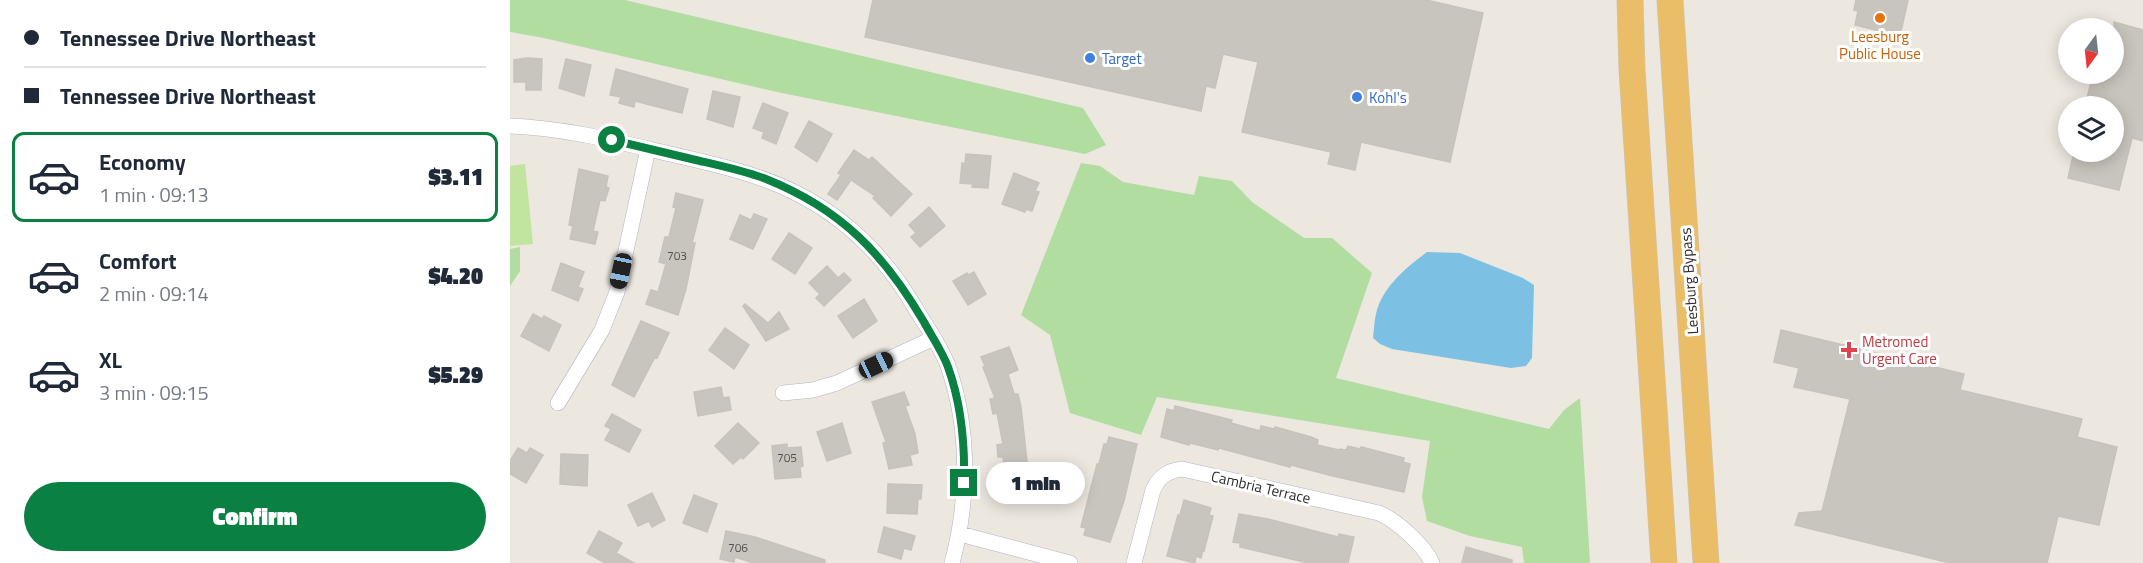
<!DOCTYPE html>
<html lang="en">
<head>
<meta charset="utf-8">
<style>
	:root { --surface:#fff; --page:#f6f6f7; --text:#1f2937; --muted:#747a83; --line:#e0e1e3; --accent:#0b8043 }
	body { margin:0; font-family:"Titillium Web",sans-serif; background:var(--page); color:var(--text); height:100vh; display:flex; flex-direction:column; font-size:22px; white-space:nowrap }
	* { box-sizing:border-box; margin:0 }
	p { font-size:20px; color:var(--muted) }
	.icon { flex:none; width:33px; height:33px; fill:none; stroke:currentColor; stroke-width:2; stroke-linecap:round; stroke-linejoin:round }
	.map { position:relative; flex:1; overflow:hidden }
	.panel { display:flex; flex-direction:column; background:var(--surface); width:510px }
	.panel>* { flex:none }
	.top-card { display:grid; align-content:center; height:132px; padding:0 24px; background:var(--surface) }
	.needle { width:39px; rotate:195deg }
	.controls { position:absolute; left:1548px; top:18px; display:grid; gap:12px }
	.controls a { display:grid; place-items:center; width:66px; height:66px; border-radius:50%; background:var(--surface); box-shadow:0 3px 15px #0003; font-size:30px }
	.end { position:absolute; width:27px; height:27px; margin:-14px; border:8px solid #0b8043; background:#fff; box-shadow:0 0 0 3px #fff }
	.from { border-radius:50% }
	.bubble { position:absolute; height:42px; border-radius:21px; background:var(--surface); box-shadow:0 3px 15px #0003; font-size:20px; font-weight:800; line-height:42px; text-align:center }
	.car { position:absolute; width:18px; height:36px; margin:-18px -9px; border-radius:8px; box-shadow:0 0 4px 2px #0007; background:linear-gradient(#222 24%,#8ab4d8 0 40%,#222 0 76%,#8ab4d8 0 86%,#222 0) }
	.top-card b { display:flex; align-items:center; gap:21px; height:57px; font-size:22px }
	.top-card b+b { border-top:2px solid var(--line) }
	.top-card i { width:15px; height:15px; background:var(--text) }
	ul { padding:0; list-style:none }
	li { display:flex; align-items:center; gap:18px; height:90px; margin:0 12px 9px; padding:0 12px; border:3px solid transparent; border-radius:12px }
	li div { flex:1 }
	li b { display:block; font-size:22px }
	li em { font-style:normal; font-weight:800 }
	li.active { border-color:var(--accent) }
	li>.icon { width:54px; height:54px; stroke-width:1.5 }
	.primary-button { display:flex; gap:12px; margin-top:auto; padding:12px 24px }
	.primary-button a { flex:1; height:69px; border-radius:36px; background:var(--accent); color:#fff; font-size:24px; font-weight:800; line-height:69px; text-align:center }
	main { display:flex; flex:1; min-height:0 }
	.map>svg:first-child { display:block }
	.green { fill:#b1dda1 }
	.pitch { fill:#c1e49e }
	.water { fill:#7cc1e4 }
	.building { fill:#c8c5be; stroke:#c7c3b9; stroke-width:1.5 }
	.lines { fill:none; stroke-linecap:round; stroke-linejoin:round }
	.minor-casing { stroke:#b3b4be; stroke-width:16 }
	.trunk-casing { stroke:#c8c8c8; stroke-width:27 }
	.minor { stroke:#fff; stroke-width:15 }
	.trunk { stroke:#eabe69; stroke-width:26 }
	.route { stroke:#0b8043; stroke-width:8 }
	.food-dot { fill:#e8710a; stroke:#fff; stroke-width:2 }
	.shop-dot { fill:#3f7fe0; stroke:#fff; stroke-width:2 }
	.health-dot { fill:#e0444e; stroke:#fff; stroke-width:2 }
	.labels { text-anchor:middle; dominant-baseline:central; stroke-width:6; stroke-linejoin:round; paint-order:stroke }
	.number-label { font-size:12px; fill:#535250 }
	.food-label { font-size:15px; fill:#c56008; stroke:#fff }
	.shop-label { font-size:15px; fill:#366cbe; stroke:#fff; text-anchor:start }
	.street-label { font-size:15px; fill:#2c2c2c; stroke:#fff }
	.health-label { font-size:15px; fill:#be3a42; stroke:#fff; text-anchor:start }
</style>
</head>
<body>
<main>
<section class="panel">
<div class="top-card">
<b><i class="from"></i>Tennessee Drive Northeast</b>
<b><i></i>Tennessee Drive Northeast</b>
</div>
<ul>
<li class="active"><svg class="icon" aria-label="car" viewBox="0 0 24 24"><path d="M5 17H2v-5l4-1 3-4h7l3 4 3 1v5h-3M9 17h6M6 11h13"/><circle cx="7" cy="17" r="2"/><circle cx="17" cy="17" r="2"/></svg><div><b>Economy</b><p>1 min · 09:13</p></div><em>$3.11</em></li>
<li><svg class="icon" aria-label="car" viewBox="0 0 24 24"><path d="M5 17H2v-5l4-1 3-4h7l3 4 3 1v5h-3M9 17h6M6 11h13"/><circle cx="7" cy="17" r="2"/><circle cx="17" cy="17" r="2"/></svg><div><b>Comfort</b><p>2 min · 09:14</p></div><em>$4.20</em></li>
<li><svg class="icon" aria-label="car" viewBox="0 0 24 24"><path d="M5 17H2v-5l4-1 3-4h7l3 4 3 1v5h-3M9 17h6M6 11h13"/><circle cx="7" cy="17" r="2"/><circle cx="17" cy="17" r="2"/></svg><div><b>XL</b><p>3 min · 09:15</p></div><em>$5.29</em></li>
</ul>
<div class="primary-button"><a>Confirm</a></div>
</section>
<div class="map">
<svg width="1633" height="563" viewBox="0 0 1633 563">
	<rect width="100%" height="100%" fill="#ece7df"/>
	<path class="green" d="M0 0H115L573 108 596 145 575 154 267 92 34 38 0 32Z
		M571 163 590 166 613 182 684 195 689 176 722 181 742 202 794 238H822L862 273 826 378 1039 429 1054 410 1070 398 1080 563H1014L1012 547 960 536 917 521 912 497 920 441 647 397 631 435 560 413 540 335 511 315Z
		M10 247V271L0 286V249Z"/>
	<path class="pitch" d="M15 164 23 244 0 246V166Z"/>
	<path class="water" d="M917 252 950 253 1013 278 1024 285 1022 358 1016 366 1001 368 882 349 870 344 863 338C864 330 864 322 866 314 872 287 896 268 917 252Z"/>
	<path class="building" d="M363 0H916L973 13 940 162 851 142 845 170 818 164 821 152 732 132 748 62 713 54 705 88 696 86 691 111 355 37Z
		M1346 0H1398L1390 36 1345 25 1348 11 1344 10Z
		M1604 22 1633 30V141L1622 138 1609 190 1558 178 1564 152H1604V106H1575L1583 74H1604Z
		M17 58 32 59 31 90H16V82H4V60Z
		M56 59 81 65 74 96 49 88Z
		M106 69 178 89 172 113 125 101 124 107 109 103 111 97 100 95Z
		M203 91 230 97 223 127 197 119Z
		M253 103 278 113 266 144 252 138 254 132 243 128Z
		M299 121 322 134 307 162 285 147Z
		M344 150 359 160 362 157 402 194 381 216 363 198 365 196 341 180 327 200 318 194 331 175 328 173Z
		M456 154 481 156 478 188 462 187 463 184 450 183 452 163 455 164Z
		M69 169 98 176 96 187 99 188 95 201 90 200 83 231 88 232 85 244 60 239 63 226 59 225Z
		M504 173 529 183 525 191 529 192 522 211 516 209 515 212 492 204Z
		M166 193 193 200 182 243H185L176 289 168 315 136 304 141 290 148 292 156 264 149 262 155 237H159L166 208 163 207Z
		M419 207 435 226 410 247 401 237 406 233 399 225Z
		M244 214 257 219 243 249 220 239 230 215 241 220Z
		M279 233 302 248 285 274 262 259Z
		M51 263 74 272 68 287 73 289 68 301 42 290Z
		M317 266 328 278 334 273 341 280 314 306 306 298 310 294 299 283Z
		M464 272 476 294 458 305 443 281 457 273 458 275Z
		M354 299 367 321 343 338 328 316Z
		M235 304 258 323 269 312 279 329 256 341 233 306Z
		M23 314 32 319 34 316 51 325 39 351 11 336Z
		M131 321 159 333 147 358 145 357 124 397 102 385Z
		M215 328 239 345 224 369 199 350Z
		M1271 330 1454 374 1450 390 1572 419 1567 437 1607 447 1589 525 1548 516 1537 563H1440L1285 525 1289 513 1312 511 1340 399 1284 387 1289 368 1264 362Z
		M499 347 508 370 498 374 504 394H508L511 407 518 471 495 473 493 457H488L487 445 493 444 487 413 483 414 480 399 485 398 473 367 475 366 471 357Z
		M211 387 213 398 219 397 221 410 188 416 184 392Z
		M394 392 399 405 395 406 405 434 408 453 400 455 402 465 379 469 373 443 376 442 362 402Z
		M665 406 722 420 721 423 750 431 751 426 764 429 765 427 801 437 808 440 807 445 829 450 830 449 836 450 838 446 850 449 851 447 894 458 893 462 900 464 894 492 823 476 781 465 780 467 709 448 708 450 680 443 679 445 651 437 657 409 664 411Z
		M102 414 131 430 119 452 95 440 101 429 95 426Z
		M228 423 249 443 233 459 231 457 223 464 205 446Z
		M332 423 341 453 317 461 307 432Z
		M599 437 627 444 614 501 600 542 574 535 576 528 571 527 587 464H589L594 444H597Z
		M277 444V448L291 447 293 466 290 467 291 477 265 479 262 446Z
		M8 448 17 453 20 448 33 455 16 483 0 474V461Z
		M51 454 78 455 77 486 50 484Z
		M378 484 412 485 411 499H408L407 514 377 513Z
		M142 493 155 520 142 527 139 521 128 526 118 505Z
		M184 495 207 504 197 532 173 523Z
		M674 500 701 508 699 515 703 516 694 551 693 550 691 558 686 556 685 563 657 556 668 515H670Z
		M729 514 758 519 828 537 829 534 844 537 838 563H798L730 547V543L723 542Z
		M374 527 405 536 401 550 394 548 391 559 368 552Z
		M89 531 112 543 106 553 124 563H95L77 553Z
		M216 531 245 537 315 560V563H243L225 557 224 562 210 559Z
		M956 547 1002 560V563H952Z"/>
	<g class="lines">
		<defs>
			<path id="minor" d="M0 126C50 128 98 139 147 151 194 162 242 171 286 193 338 219 378 260 407 311 418 329 431 347 438 366 460 429 459 500 442 563
				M273 393 303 390 327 383 424 338
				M48 403 92 330 107 292 138 149
				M450 534 560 563
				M624 563 643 490C649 477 657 471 672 469L869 513C886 520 915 546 922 563"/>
			<path id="trunk" d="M1120 0 1122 70 1154 563
				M1160 0 1196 563"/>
		</defs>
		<use href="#minor" class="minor-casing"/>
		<use href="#trunk" class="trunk-casing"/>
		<use href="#minor" class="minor"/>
		<use href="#trunk" class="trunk"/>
	</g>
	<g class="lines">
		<path class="route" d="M102 140C131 147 161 154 190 161 212 166 235 171 256 179 331 209 374 254 414 322 422 337 432 351 438 367 451 403 455 444 454 483"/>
	</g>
	<circle class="food-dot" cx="1370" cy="18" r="6"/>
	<g class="shop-dot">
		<circle cx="580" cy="58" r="6"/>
		<circle cx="847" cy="97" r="6"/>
	</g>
	<path class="health-dot" d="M1336 341h6v6h6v6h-6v6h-6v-6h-6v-6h6z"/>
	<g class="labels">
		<g class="number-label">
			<text x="167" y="255">703</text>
			<text x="277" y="457">705</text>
			<text x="228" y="547">706</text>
		</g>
		<g class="food-label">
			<text x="1370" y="36">Leesburg<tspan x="1370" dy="17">Public House</tspan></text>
		</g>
		<g class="shop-label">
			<text x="592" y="58">Target</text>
			<text x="859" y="97">Kohl's</text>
		</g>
		<g class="street-label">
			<text transform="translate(1179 281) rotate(-94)">Leesburg Bypass</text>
			<text transform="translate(751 487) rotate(13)">Cambria Terrace</text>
		</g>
		<g class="health-label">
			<text x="1352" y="341">Metromed<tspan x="1352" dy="17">Urgent Care</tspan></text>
		</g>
	</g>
</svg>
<div class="controls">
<a><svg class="needle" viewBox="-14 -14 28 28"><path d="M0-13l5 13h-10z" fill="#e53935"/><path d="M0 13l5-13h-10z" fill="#747a83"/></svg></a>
<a><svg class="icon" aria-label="layers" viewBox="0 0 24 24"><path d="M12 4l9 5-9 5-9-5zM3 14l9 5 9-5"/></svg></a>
</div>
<i class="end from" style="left:102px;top:140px"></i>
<i class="end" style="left:454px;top:483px"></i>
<div class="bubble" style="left:476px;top:462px;width:99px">1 min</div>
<i class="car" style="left:111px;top:271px;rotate:192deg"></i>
<i class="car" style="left:366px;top:365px;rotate:65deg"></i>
</div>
</main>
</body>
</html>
